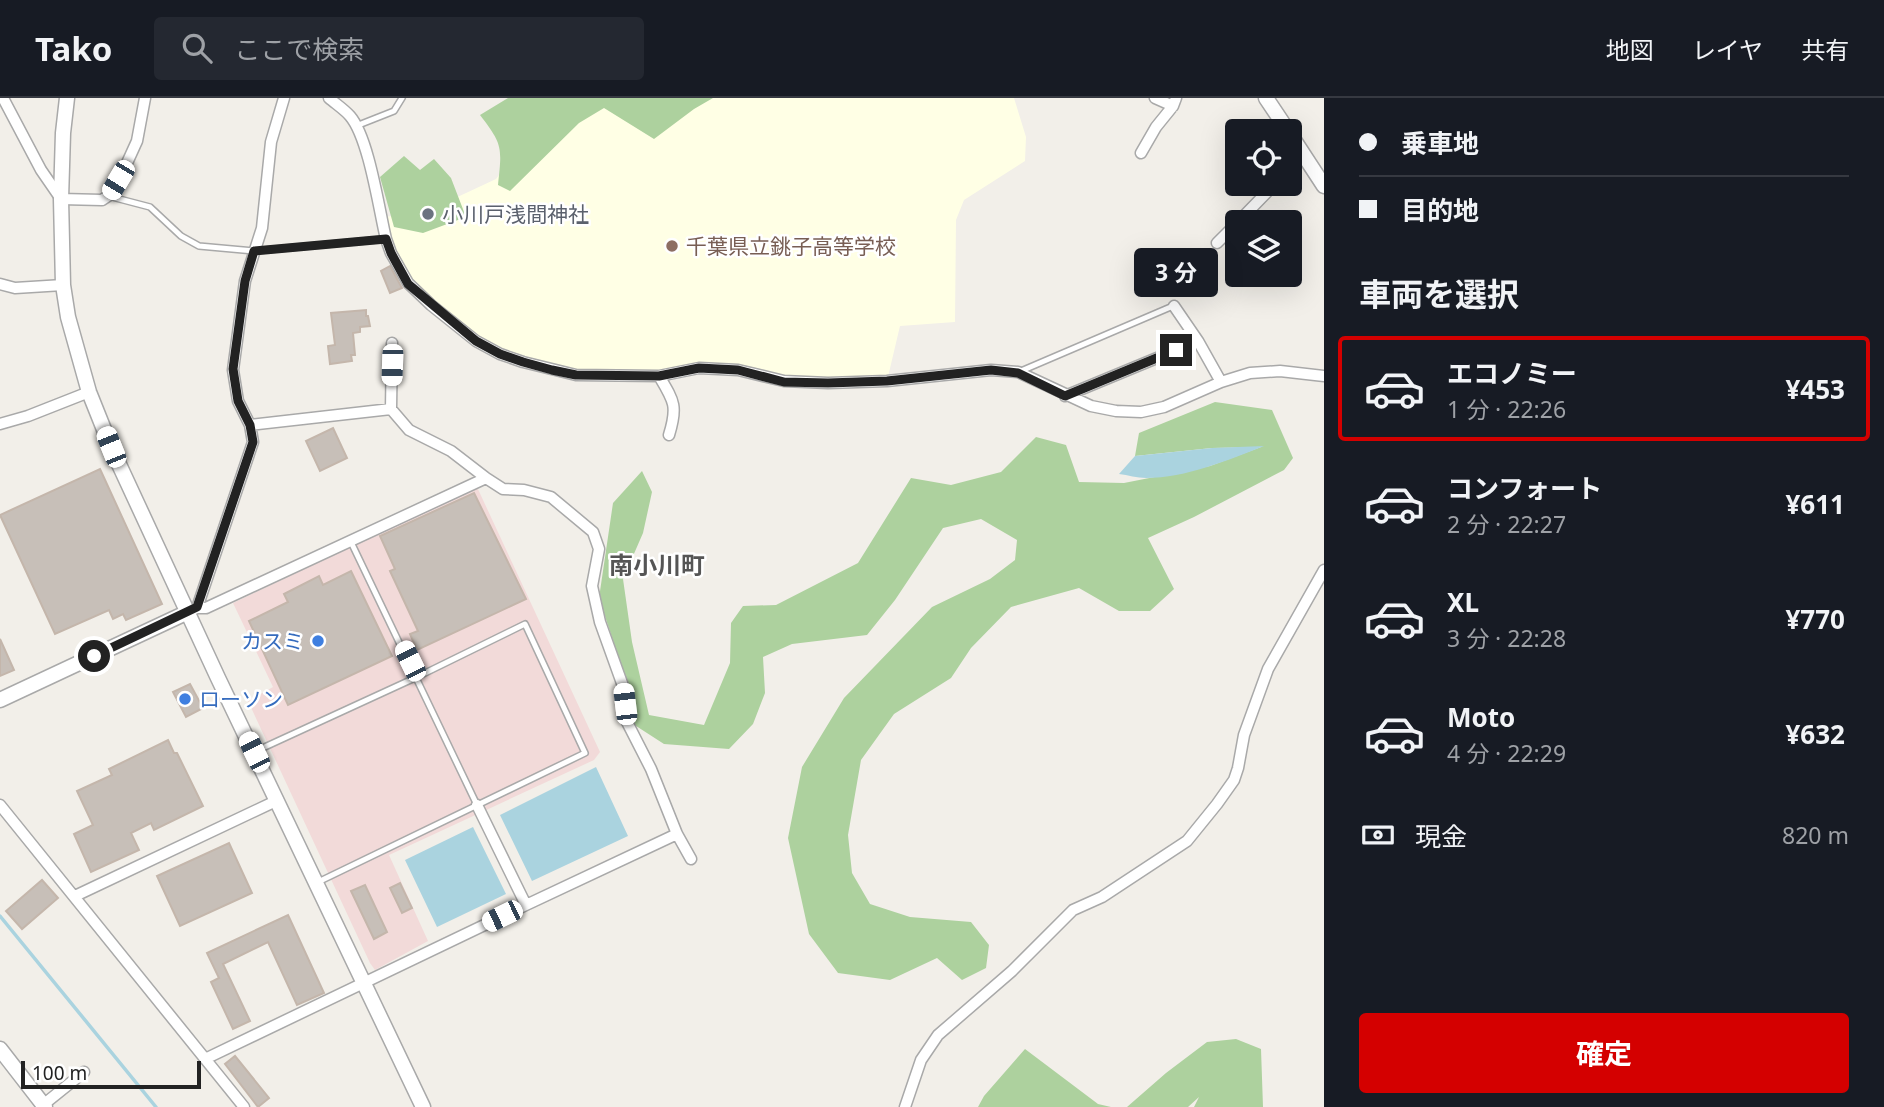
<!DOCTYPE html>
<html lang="ja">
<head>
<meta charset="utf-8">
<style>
	:root { --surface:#171b24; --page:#242831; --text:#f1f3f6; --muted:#9ea1a6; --line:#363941; --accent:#d40000 }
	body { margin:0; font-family:"Noto Sans","Noto Sans JP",sans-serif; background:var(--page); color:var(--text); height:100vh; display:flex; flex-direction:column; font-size:26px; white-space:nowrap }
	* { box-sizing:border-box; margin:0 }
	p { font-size:23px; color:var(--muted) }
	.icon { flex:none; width:38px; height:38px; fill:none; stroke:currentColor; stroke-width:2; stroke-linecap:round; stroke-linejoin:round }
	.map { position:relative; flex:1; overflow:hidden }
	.panel { display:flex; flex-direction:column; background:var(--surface); width:560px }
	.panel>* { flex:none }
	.guide { display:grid; align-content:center; height:154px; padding:0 35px; background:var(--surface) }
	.tools { position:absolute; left:1225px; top:21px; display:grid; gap:14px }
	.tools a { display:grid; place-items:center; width:77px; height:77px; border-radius:7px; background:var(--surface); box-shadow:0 7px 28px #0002; font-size:35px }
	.scale { position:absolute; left:21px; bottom:18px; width:180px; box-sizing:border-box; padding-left:7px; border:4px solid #222; border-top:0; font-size:19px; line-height:24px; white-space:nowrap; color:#222; -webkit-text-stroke:5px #fff; paint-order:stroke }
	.end { position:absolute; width:32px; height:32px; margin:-16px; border:9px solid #222; background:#fff; box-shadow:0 0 0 4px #fff }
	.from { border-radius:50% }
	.bubble { position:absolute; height:49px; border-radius:7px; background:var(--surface); box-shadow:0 7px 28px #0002; font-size:23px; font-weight:700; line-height:49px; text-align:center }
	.car { position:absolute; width:21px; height:42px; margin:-21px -10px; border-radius:9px; box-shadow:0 0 5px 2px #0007; background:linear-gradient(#fff 24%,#345 0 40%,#fff 0 76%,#345 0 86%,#fff 0) }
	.guide b { display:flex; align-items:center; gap:24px; height:66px; font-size:26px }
	.guide b+b { border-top:2px solid var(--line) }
	.guide i { width:18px; height:18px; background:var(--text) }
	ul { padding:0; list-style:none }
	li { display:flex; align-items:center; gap:21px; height:105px; margin:0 14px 10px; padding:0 21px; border:4px solid transparent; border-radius:7px }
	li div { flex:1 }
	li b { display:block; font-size:26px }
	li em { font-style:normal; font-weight:700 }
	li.selected { border-color:var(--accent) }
	li>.icon { width:63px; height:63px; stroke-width:1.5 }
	h2 { padding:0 35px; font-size:32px; line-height:84px }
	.pay { display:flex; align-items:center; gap:18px; height:77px; padding:0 35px; font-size:26px }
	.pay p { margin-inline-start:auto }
	.action { display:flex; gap:14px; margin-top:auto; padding:14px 35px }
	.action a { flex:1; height:80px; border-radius:7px; background:var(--accent); color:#fff; font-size:28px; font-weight:700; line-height:80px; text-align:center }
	header { display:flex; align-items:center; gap:42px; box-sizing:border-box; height:98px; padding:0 35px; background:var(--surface); border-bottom:2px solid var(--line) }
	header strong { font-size:33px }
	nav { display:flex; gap:38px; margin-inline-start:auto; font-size:24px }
	.search { width:490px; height:63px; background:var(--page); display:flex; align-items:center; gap:18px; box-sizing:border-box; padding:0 24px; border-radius:7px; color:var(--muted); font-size:26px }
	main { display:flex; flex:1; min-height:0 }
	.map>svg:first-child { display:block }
	.commercial { fill:#f2dad9 }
	.education { fill:#ffffe5 }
	.forest { fill:#add19e }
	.water { fill:#aad3df }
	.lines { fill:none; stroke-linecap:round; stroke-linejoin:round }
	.stream { stroke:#aad3df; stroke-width:3.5 }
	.building { fill:#c7bfb8; stroke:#c4b6ab; stroke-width:2 }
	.service-casing { stroke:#a9a9a9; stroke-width:8 }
	.minor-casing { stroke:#a9a9a9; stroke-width:13 }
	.tertiary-casing { stroke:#a9a9a9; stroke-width:17 }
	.service { stroke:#fff; stroke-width:5 }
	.minor { stroke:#fff; stroke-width:10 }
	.tertiary { stroke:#fff; stroke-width:14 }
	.route { stroke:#222; stroke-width:9 }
	.worship-dot { fill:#6b7280; stroke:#fff; stroke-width:2.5 }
	.education-dot { fill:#8d6e63; stroke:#fff; stroke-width:2.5 }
	.shop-dot { fill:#3f7fe0; stroke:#fff; stroke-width:2.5 }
	.labels { text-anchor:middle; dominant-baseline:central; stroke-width:5; stroke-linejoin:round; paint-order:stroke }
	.worship-label { font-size:21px; fill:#5b616d; stroke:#fff; text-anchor:start }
	.education-label { font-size:21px; fill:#785e54; stroke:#fff; text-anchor:start }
	.shop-label { font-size:21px; fill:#366cbe; stroke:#fff; text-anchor:end }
	.quarter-label { font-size:24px; font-weight:bold; fill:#555; stroke:#fff }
</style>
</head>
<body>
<header>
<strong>Tako</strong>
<div class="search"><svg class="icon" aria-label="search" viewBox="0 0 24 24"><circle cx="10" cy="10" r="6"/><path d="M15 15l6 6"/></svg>ここで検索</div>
<nav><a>地図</a><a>レイヤ</a><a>共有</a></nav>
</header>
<main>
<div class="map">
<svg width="1324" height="1009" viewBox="0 0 1324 1009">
	<rect width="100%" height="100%" fill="#f2efe9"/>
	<path class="commercial" d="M477 389 600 654 594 662 389 757 428 843 375 872 370 865 248 603 273 589 233 505Z"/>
	<path class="education" d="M593 0H1014L1026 39 1025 63 964 102 956 122 955 224 900 228 887 283 828 285 738 272 659 278 576 277 500 256 408 185 381 119 421 116 496 81 534 30Z"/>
	<path class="forest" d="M508 0H713L694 11 654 41 604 10 579 25 510 93 498 87C502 49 503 47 480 17Z
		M404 58 420 72 434 61 451 80 466 119 423 135 394 129 380 79Z
		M1215 304 1272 312 1293 360 1284 372 1194 419 1148 440 1174 491 1150 513H1119L1079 490 1011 509 971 550 951 580 894 616 861 662 848 737 852 775 870 806 910 819 971 824 989 847 986 870 962 882 937 860 890 882 838 875 809 836 788 740 802 669 844 600 932 509 990 481 1015 462 1017 442 981 421 943 430 895 502 867 537 792 546 763 559 765 595 753 626 729 651 664 646 633 626 628 588 599 500 613 405 642 373 652 394 643 435 623 481 632 544 649 617 704 627 730 565 731 525 743 508 776 507 858 465 911 380 951 387 1001 374 1036 339 1066 347 1079 384 1124 385 1210 368 1261 349 1212 350 1135 358 1139 335Z
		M1236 941 1261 951 1263 1009H1194L1199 999 1188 1009H1127L1166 975 1207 944Z
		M1025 951 1098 1006 1111 1009H978L984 998Z"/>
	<path class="water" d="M1264 348C1228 362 1186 380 1146 380 1137 380 1128 377 1119 376L1135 358 1212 350Z
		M596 669 628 738 532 783 500 717Z
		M473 729 506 796 437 829 405 762Z"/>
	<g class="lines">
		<path class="stream" d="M0 818 156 1009"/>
	</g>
	<path class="building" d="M390 168 402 190 390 195 381 173Z
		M366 212V218H368L370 228 360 229V234L353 235 355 257H351L352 263 330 266 328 248 335 247 331 215Z
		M333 330 347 360 320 373 306 343Z
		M100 371 162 506 126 522 123 516 113 521 109 512 55 536 0 417Z
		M474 395 526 501 417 552 410 536 418 533 390 473 395 471 380 438Z
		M351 473 392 558 288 607 249 523 288 504 284 496 319 478 323 487Z
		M0 541 14 572 0 578Z
		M190 586 203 610 186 619 173 594Z
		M168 642 174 655H177L203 708 154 732 151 725 131 735 139 752 91 774 74 736 93 727 77 693 112 677 109 671Z
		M229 745 252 795 180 828 157 778Z
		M42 782 58 800 22 831 6 813Z
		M400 785 412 810 402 815 390 790Z
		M365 787 387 834 374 841 351 793Z
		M288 817 324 895 297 907 268 844 223 866 250 923 233 931 211 884 219 880 207 855Z
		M235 958 269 1000 258 1009 225 966Z"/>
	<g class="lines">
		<defs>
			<path id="service" d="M356 28 394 13 402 0
				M108 98 150 109 181 138 199 148 254 153 386 141
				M1021 273 1173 208
				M350 442 477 707
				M256 653 417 579 525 526 585 655 316 785"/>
			<path id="minor" d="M3 0 41 72 61 101 102 102 108 98 127 65 137 43 145 0
				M329 0C336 6 345 12 350 18 369 40 379 112 386 141L391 155 408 185 431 207 476 243 500 256 523 264 576 277 659 278 699 270 738 272 784 283 828 285 887 283 991 272 1018 274 1091 308 1116 313 1141 314 1164 309 1221 284 1250 275 1280 273 1324 278
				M1155 0 1173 8
				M1141 55 1156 29 1173 8 1176 0
				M1238 124 1271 90 1272 86
				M1217 145 1237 125
				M0 186 15 190 63 187
				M1174 208 1198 243 1221 284
				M392 245 391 311 409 332 451 353 486 380 503 391 524 392 551 399 593 434 599 451 592 488 600 524 623 588 627 624 651 671 677 736 691 761
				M659 278C674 303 678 308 669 337
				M1065 298 1198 243
				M0 326 28 318 89 294
				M250 327 391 311
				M197 510H206L486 380
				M188 514 197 510 253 344 250 327 238 303 233 272 245 183 262 130 271 44 284 0
				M0 707 244 1009
				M477 707 526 807
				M75 798 278 702
				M205 961 526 807 677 736
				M43 1007 84 974
				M905 1009 921 962 938 937 1012 873 1073 812 1102 799 1187 743 1217 706 1234 682 1238 670 1244 637 1268 571 1324 472"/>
			<path id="tertiary" d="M67 0 63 35 61 101 63 187 68 219 89 294 111 349 218 580 423 1009
				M1266 0 1288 33
				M1290 36 1324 88
				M0 602 188 514
				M0 951 45 1009"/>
		</defs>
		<use href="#service" class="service-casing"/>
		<use href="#minor" class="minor-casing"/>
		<use href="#tertiary" class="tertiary-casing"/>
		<use href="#service" class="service"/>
		<use href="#minor" class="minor"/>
		<use href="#tertiary" class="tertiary"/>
	</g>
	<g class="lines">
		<path class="route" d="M94 558 197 509 253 344 250 327 238 303 233 271 245 183 254 153 386 141 391 155 408 186 476 243 500 256 523 264 552 272 576 277 659 278 699 270 738 272 784 284 828 285 887 283 991 272 1018 275 1065 298 1176 252"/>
	</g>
	<circle class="worship-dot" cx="428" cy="116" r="7"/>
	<circle class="education-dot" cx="672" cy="148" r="7"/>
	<g class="shop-dot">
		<circle cx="318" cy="543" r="7"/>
		<circle cx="185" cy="601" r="7"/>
	</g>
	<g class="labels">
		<g class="worship-label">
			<text x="442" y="116">小川戸浅間神社</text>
		</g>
		<g class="education-label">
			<text x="686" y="148">千葉県立銚子高等学校</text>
		</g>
		<g class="shop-label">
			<text x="304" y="543">カスミ</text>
			<text x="199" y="601" text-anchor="start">ローソン</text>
		</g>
		<g class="quarter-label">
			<text x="657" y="466">南小川町</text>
		</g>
	</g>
</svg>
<div class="tools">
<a><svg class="icon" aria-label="locate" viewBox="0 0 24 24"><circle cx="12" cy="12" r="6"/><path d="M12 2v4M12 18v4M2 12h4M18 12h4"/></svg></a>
<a><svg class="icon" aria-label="layers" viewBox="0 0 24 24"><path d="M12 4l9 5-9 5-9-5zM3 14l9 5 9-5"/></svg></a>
</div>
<div class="scale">100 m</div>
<i class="end from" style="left:94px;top:558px"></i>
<i class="end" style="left:1176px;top:252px"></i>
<div class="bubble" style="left:1134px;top:150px;width:84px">3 分</div>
<i class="car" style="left:118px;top:82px;rotate:211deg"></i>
<i class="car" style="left:392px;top:267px;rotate:182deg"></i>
<i class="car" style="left:111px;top:349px;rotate:338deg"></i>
<i class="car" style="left:410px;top:563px;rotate:334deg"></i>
<i class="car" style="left:625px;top:606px;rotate:353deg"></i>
<i class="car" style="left:254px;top:654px;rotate:334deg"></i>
<i class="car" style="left:502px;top:818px;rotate:244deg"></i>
</div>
<section class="panel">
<div class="guide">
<b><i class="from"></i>乗車地</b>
<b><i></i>目的地</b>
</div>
<h2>車両を選択</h2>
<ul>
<li class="selected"><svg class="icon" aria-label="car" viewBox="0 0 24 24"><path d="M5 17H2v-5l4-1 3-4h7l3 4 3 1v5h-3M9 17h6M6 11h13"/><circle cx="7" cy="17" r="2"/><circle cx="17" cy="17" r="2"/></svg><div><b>エコノミー</b><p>1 分 · 22:26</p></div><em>¥453</em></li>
<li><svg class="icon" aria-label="car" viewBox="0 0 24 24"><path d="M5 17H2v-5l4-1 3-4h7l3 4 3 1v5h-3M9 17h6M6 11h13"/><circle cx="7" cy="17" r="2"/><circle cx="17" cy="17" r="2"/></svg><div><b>コンフォート</b><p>2 分 · 22:27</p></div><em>¥611</em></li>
<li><svg class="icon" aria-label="car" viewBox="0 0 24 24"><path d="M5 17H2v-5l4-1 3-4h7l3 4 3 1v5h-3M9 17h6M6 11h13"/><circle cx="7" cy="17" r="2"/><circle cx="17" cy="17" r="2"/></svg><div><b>XL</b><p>3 分 · 22:28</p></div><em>¥770</em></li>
<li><svg class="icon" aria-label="car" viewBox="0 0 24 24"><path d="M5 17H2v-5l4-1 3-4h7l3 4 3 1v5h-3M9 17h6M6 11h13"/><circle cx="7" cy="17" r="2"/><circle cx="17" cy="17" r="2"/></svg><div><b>Moto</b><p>4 分 · 22:29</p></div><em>¥632</em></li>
</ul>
<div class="pay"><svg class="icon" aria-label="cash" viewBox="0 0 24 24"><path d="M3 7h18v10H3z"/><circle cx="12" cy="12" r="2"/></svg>現金<p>820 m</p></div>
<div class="action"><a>確定</a></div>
</section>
</main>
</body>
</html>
